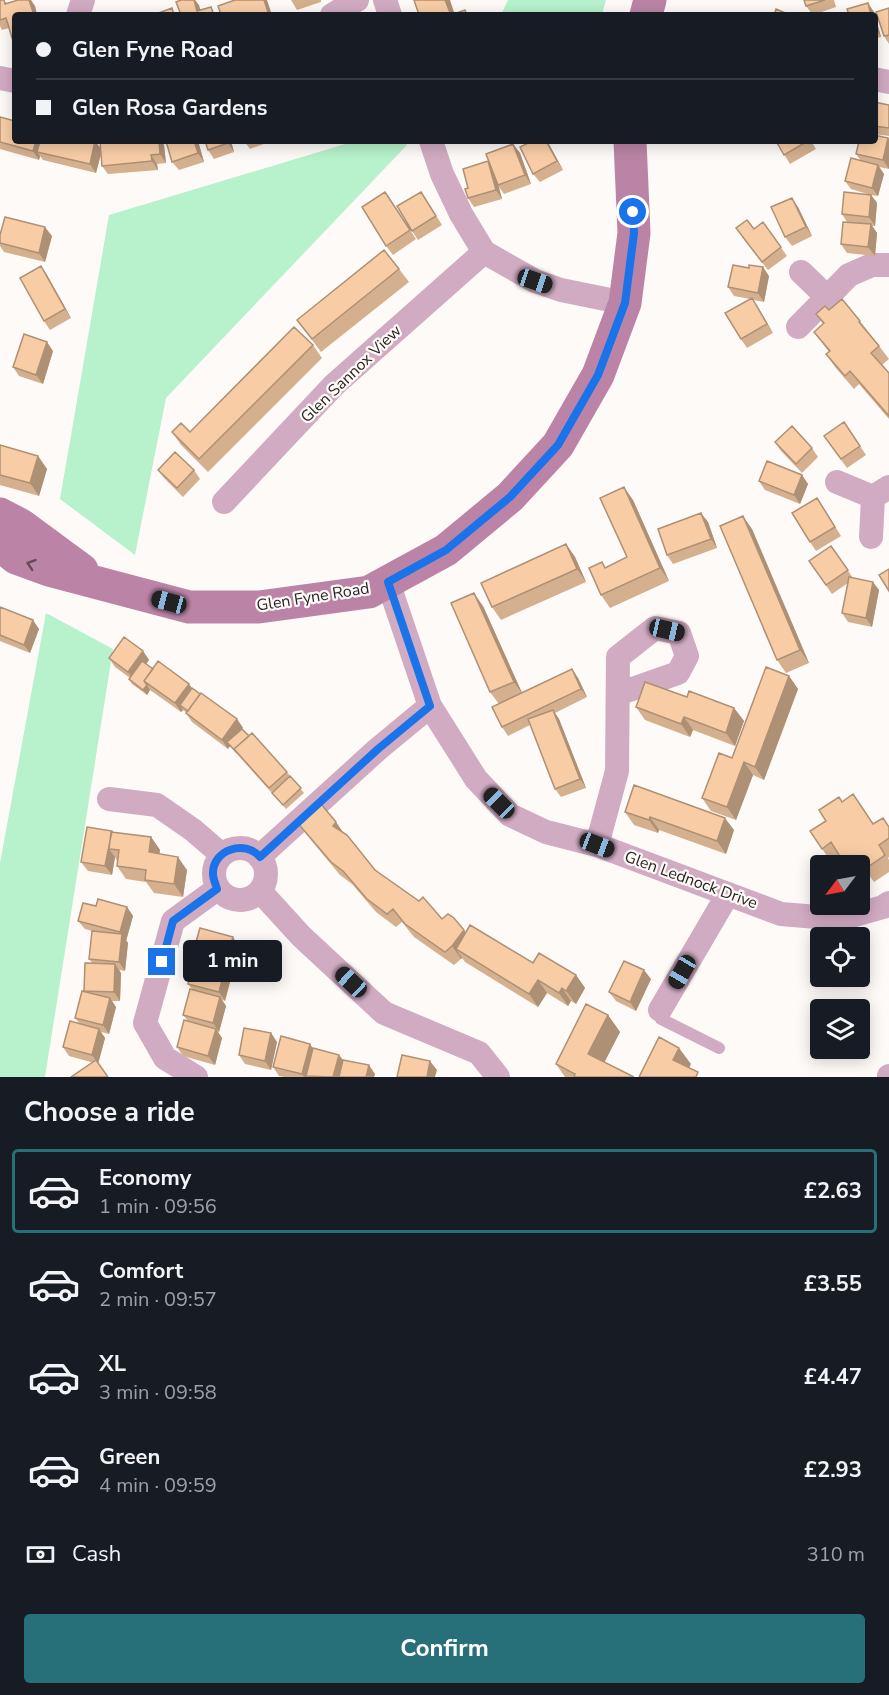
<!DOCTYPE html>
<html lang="en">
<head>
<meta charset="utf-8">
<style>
	:root { --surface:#171b24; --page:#242831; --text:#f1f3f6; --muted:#9ea1a6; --line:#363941; --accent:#27707a }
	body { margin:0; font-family:"Nunito Sans",sans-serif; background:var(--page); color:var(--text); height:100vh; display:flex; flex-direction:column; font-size:22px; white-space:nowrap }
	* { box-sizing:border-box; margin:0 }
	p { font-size:20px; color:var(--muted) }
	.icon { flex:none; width:33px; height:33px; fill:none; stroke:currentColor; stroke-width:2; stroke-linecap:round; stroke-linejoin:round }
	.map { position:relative; height:1077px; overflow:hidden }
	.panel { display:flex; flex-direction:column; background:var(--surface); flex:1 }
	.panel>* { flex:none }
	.guide { position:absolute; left:12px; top:12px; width:866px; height:132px; border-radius:6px; box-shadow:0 3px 15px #0003; display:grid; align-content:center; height:132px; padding:0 24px; background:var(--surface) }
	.needle { width:39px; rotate:238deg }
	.controls { position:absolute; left:810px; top:855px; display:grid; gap:12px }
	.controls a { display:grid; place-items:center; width:60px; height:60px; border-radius:6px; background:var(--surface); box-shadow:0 3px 15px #0003; font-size:30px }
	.end { position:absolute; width:27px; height:27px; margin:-14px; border:8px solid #1a73e8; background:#fff; box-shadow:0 0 0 3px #fff }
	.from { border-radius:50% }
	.bubble { position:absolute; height:42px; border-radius:6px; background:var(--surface); box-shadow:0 3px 15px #0003; font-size:20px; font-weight:700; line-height:42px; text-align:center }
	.car { position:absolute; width:18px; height:36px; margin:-18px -9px; border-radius:8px; box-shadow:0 0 4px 2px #0007; background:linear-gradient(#222 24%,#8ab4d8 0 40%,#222 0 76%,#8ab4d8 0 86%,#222 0) }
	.guide b { display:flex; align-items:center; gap:21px; height:57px; font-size:22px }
	.guide b+b { border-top:2px solid var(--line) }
	.guide i { width:15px; height:15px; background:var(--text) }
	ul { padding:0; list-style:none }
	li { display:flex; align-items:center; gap:18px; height:84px; margin:0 12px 9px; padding:0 12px; border:3px solid transparent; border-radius:6px }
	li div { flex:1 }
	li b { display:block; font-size:22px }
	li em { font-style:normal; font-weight:700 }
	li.selected { border-color:var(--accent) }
	li>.icon { width:54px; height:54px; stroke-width:1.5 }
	h2 { padding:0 24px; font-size:27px; line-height:72px }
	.pay { display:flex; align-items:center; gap:15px; height:66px; padding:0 24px; font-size:22px }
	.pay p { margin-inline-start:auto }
	.cta { display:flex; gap:12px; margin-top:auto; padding:12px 24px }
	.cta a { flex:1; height:69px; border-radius:6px; background:var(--accent); color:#fff; font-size:24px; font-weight:700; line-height:69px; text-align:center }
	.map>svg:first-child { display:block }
	.green { fill:#b7f2cc }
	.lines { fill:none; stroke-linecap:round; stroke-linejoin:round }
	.lane { stroke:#d1abc2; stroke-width:12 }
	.street { stroke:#d1abc2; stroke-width:24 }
	.secondary { stroke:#bb84a6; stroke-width:33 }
	.wall { fill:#d5b08f }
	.shaded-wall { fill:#ae9074 }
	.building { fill:#f8cda6; stroke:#ae9074; stroke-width:1.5 }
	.oneway { stroke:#634b58 }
	.route { stroke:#1a73e8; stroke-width:8 }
	.labels { text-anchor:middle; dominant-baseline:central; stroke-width:4.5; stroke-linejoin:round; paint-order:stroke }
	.street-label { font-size:16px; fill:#292524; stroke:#fefaf8 }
</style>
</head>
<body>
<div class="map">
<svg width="889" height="1077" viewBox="0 0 889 1077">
	<rect width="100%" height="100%" fill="#fefaf8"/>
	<path class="green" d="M508 0H606L602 15H501Z
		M355 141H405L407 145 166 398 135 555 60 499 109 215Z
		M46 613 113 649 45 1077H0V863Z"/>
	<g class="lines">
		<path class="lane" d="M660 1010 661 1019 719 1048"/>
		<path class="street" d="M385 0 390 15
			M78 15 83 0
			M332 15 357 0
			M0 78 15 81
			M874 79 889 82
			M431 141 442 174 461 214 484 252 535 281 561 290 625 303
			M801 272 827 297
			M798 327 849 275 872 265H889
			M837 482 873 497 889 487
			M224 502 334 385 484 252
			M871 537 873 497
			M388 582 430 706 476 779 510 815 546 832 597 845 781 914 841 919 883 907 889 903
			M109 799 157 805 193 830 222 855
			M597 845 617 771 618 657 655 628 679 633 687 656 678 673 618 694
			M214 874a26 26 0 1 1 52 0a26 26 0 1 1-52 0Z
			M259 857 378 749 430 706
			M260 891 301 936 384 1013 479 1053 498 1077
			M660 1010 728 894
			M196 1077 165 1058 145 1023 173 921 217 889
			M889 1077V1076"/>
		<path class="secondary" d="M646 15 650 0
			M0 514 21 525 82 570
			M0 545 16 558 49 570 189 607H259L369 592 446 550 510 497 558 445 598 375 625 303 634 233 630 141"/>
	</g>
	<path class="wall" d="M0 0 8 3 35 6 37 15H15V44L13 41 9 28 2 30 0 26Z
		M291 0H321V2L297 10Z
		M804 0H834L836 7 813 15 806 6Z
		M889 8V44L884 36Z
		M874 12 881 37 874 39Z
		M874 102 889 105V136L874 134Z
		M0 117 15 141 101 148 100 141H162L164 145 166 163 157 164 158 170 108 174 102 166 101 153 96 173 43 160 40 156 39 160 0 149Z
		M888 138 889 139V169L879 167 884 174 878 196 871 195 877 203 875 226H872L877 233 875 256 847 253 841 244 847 222 842 214 871 195 851 189 845 181 861 161 856 154Z
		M166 141H198L204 162 179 170 172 162Z
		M205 141H231L234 152 214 159 208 150Z
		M244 141H272L250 149Z
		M532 141H547L563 170 540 182 533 174Z
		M776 141H811L816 149 790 164Z
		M513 144 520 153 531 184 504 194 499 187 502 199 474 207 468 198V188L488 161Z
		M385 192 416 239 393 255 386 246Z
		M427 201 442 225 418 240 412 231Z
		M798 207 812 236 792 246 785 237Z
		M763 222 787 256 768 270 742 237Z
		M52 236 45 262 4 252 0 246V243Z
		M41 266 47 275 71 318 50 330 44 321Z
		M399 269 409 282 321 352 297 320Z
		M769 276 764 302 753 300 773 333 747 348 741 339 750 299 734 296 728 287Z
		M829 310 860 321 889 359 882 365 889 373V419L859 384 854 389 835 367 826 354 829 352 814 332 823 324 816 314Z
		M313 345 322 358 208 472 181 445 172 432H190Z
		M53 351 43 384 19 376 13 367Z
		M844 422 866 455 847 468 824 436Z
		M775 442 812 448 818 457 802 473 781 451Z
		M0 445 38 456 47 469 39 496 0 485Z
		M158 470H194L200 479 183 497 164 478Z
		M802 475 808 484 800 504 765 490 759 481Z
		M633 500 669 581 610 608 601 595 606 567 627 557Z
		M823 507 841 536 816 551 810 542Z
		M708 522 717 548 673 564 667 555Z
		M752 529 809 663 786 673 777 660Z
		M566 544 575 557 586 582 501 620 492 607Z
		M831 546 853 578 879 590 872 627 848 622 842 613 848 583 832 594 809 561Z
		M483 606 522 693 572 669 578 678 587 697 555 713 559 719 586 788 561 797 555 789 530 725 508 736 502 727 499 704 490 692Z
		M0 607 39 629 30 653 0 641Z
		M143 651 149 660 146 664 153 669 189 684 192 688 237 719 243 728 242 729 249 736 287 772 304 793 286 809 230 746 228 749 192 722 186 713H187L183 710 181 712 150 690 147 695 132 684 129 679 130 678 115 667 109 658Z
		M789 676 798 689 764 780 753 775 736 820 711 811 702 798 732 758Z
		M687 697 734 708 744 721 735 746 693 730 690 737 645 720 636 707Z
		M842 802 873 824 889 826V857L888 858 889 860V872L874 882 868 874 860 880V866H846L840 856 831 862 810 831 826 821Z
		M625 812 734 830 726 854 659 830 658 833 634 825Z
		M296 821 343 833 375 870 442 919 466 933 533 963 576 975 585 988 576 1004 571 1001 568 1006 547 993 538 1007 465 962 462 958 454 965 414 937 402 922 396 927 376 912 352 884 340 875 306 834Z
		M112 832 151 837 160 850 159 854 187 870 183 897 154 893 146 882 126 879 117 866V861L115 857 112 875 88 871 81 862Z
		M96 906 127 907 133 916 126 941 128 943 125 971 119 970 121 973 120 1001H112L116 1007 109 1034 101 1032 105 1038 98 1064 69 1056 63 1047 80 1024 75 1018 93 964 89 959 92 931 85 929 78 921Z
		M239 946 232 970 229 969 232 974 225 1001 222 1000 226 1006 219 1032 217 1031 222 1038 215 1065 183 1056 177 1047 188 1021 183 1015 192 989 188 984 196 957 193 952Z
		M651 979 636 1011 616 1001 609 992Z
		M608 1015 620 1032 604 1062 634 1077H565L556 1064Z
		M271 1033 277 1042 271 1070 245 1064 239 1055Z
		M313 1048 339 1055 343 1060 375 1074 374 1077H284L279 1076 273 1067Z"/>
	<path class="shaded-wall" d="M29 0H31L35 6 37 15H34Z
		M194 0H195L199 5 202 15 197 11Z
		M264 0H267L272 15H269Z
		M445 0H450L455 15H451Z
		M868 3 874 12 881 37 875 28 874 15H871Z
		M888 138 889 139V169L883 160Z
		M36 141H45L37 152 40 156 39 160 33 151Z
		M95 141 102 150 96 173 90 164Z
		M159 141H162L164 145 166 163 160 154Z
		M194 141H198L204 162 198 153Z
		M227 141H231L234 152 228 143Z
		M546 141 549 144 563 170 557 161Z
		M513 144 520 153 531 184 525 175Z
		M151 155 157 164 158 170 152 161Z
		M488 161 494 170 502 199 496 190Z
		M878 165 884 174 878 196 872 188Z
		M871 195 877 203 875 226 869 217Z
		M792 198 798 207 812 236 806 227Z
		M871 224 877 233 875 256 868 247Z
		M45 227 52 236 45 262 39 253Z
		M41 266 47 275 71 318 65 309Z
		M763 267 769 276 764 302 758 293Z
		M752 298 758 307 773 333 767 324Z
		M47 342 53 351 43 384 36 375Z
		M38 456 47 469 39 496 30 483Z
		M802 475 808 484 800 504 794 495Z
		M624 487 633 500 669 581 660 568Z
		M701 513 708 522 717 548 711 539Z
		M743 516 752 529 809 663 800 650Z
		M566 544 575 557 586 582 577 569Z
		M873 582 879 590 872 627 866 618Z
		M474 593 483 606 523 695 514 682Z
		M33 620 39 629 30 653 24 645Z
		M143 651 149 660 134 681 128 672Z
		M572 669 578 678 587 697 581 689Z
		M789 676 798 689 764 780 755 767Z
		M189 684 195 693 180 705 183 710 181 712 175 703Z
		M147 685 150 690 147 695 143 690Z
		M734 708 744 721 735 746 726 733Z
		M553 710 559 719 586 788 580 779Z
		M684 717 693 730 690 737 681 724Z
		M237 719 243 728 230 745 227 742 230 746 228 749 222 740Z
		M744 762 753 775 736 820 727 807Z
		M650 817 659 830 658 833 649 820Z
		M725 818 734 830 726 854 717 841Z
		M336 822 345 835 333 826Z
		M112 831 109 849 115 857 112 875 105 866Z
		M151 837 160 850 158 865 149 852Z
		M178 857 187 870 183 897 174 884Z
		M127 907 133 916 126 941 120 932Z
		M464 930 473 943 456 949 462 958 461 959 452 946Z
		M122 934 128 943 125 971 119 962Z
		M233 937 239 946 232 970 226 961Z
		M115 964 121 973 120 1001 114 992Z
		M226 965 232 974 225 1001 219 992Z
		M644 970 651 979 636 1011 630 1002Z
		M576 975 585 988 576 1004 566 991Z
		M538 980 547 993 538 1007 529 994Z
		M562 988 571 1001 568 1006 559 993Z
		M220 997 226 1006 219 1032 213 1023Z
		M110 998 116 1007 109 1034 103 1025Z
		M608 1015 620 1032 600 1071 588 1054Z
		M99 1029 105 1038 98 1064 108 1077 92 1055Z
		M216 1029 222 1038 215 1065 208 1056Z
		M271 1033 277 1042 271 1070 265 1061Z
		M310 1044 316 1053 307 1077H304L302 1074Z
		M679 1048 691 1064 685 1076 673 1060Z
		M339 1055 345 1063 342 1077H333Z
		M430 1061 437 1070 435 1077H427Z
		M369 1065 375 1074 374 1077H366Z"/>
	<path class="building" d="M0 0H4L5 4 18 0H29L34 15H15V41H13L6 18 0 20Z
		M181 0H194L197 11 211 7 214 15H181L176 2Z
		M235 0H264L269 15H221L218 6Z
		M414 0H445L451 15H419Z
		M804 0H825L806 6Z
		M868 3 871 15H849L847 9Z
		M172 8 174 15H153Z
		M889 8V35L884 36 876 12Z
		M776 9 790 15H774Z
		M465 10 467 15H451Z
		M874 102 889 105V128L874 126Z
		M0 117 15 121V141H36L33 151 0 142Z
		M874 135 888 138 883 160 856 154 859 141H874Z
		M40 141H95L90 164 37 152Z
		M100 141H159L160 154 151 155 152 161 102 166Z
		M166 141H194L198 153 172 162Z
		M205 141H227L228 143 208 150Z
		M532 141H546L557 161 533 174 520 147Z
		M776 141H808L784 155Z
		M513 144 525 175 498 185 486 154Z
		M851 158 878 165 872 188 845 181Z
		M488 161 496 190 468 198 465 189 468 188 463 169Z
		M385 192 410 230 386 246 362 207Z
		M421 192 436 216 412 231 397 206Z
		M844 192 871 195 869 217 842 214Z
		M792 198 806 227 785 237 771 207Z
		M5 217 45 227 39 253 0 243V235Z
		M747 220 754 229 763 222 781 247 762 262 736 228Z
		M843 222 871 224 868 247 841 244Z
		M384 250 399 269 312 339 297 320Z
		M733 265 749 268V265L763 267 758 293 728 287Z
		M41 266 65 309 44 321 20 278Z
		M752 298 767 324 741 339 725 313Z
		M842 299 860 321 859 322 879 346 871 353 889 373V416L850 371 845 376 826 354 830 351 814 332 824 323 816 314 825 306 829 310Z
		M294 327 313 345 199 459 172 432 181 423 190 432Z
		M24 334 47 342 36 375 13 367Z
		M844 422 860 446 841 459 824 436Z
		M792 426 812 448 796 464 775 442Z
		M0 445 38 456 30 483 0 475Z
		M175 452 194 470 177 488 158 470Z
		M767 461 802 475 794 495 759 481Z
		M624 487 660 568 601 595 589 568 602 562 605 568 627 557 600 498Z
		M817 498 835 527 810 542 792 513Z
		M701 513 711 539 667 555 658 529Z
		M743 516 800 650 777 660 720 526Z
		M566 544 577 569 492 607 481 583Z
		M831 546 848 570 826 585 809 561Z
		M889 569V591L879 575Z
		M849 577 873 582 866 618 842 613Z
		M474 593 514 682 490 692 451 603Z
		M0 607 33 620 24 645 0 635Z
		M124 637 143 651 128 672 109 658Z
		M142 661 153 669 144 681 147 685 143 690 129 679Z
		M158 661 189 684 175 703 144 681Z
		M766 667 789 676 755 767 744 762 727 807 702 798 719 753 732 758Z
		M572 669 581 689 502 727 492 707Z
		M645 682 687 697 689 691 734 708 726 733 684 717 681 724 636 707Z
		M192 688 200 694 188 711 180 705Z
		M201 693 237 719 222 740 186 713Z
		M553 710 580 779 555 789 528 719Z
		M242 729 249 736 234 749 237 753 227 742Z
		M252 733 287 772 269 788 234 749Z
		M290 776 301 788 283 805 272 793Z
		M634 785 725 818 717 841 650 817 649 820 625 812Z
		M853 794 873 824 883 818 889 827V838L879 845 885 855 865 869 859 861 852 866H846L831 842 822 849 810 831 826 821 819 810 839 797 842 802Z
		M321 804 336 822 333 826 347 835 375 870 419 901 423 897 442 919 448 914 454 918 464 930 452 946 445 952 405 924 393 909 387 914 367 899 343 871 331 862 296 821Z
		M87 827 112 831 105 866 81 862Z
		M111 832 151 837 149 852 178 857 174 884 145 880 146 870 117 866 119 850 109 849Z
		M98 899 127 907 120 932 78 921 83 903 96 906Z
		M470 925 533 963 539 953 576 975 566 991 562 988 559 993 538 980 529 994 456 949Z
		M200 928 233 937 226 961 193 952Z
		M92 931 122 934 119 962 89 959Z
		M195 957 226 965 219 992 188 984Z
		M624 961 644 970 630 1002 609 992Z
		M85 963 115 964 114 992 84 991Z
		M190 989 220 997 213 1023 183 1015Z
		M82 991 110 998 103 1025 75 1018Z
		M586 1004 608 1015 588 1054 634 1077H574L575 1074 556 1064Z
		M184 1020 216 1029 208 1056 177 1047Z
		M70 1021 99 1029 92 1055 63 1047Z
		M244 1028 271 1033 265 1061 239 1055Z
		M281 1036 310 1044 302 1074 273 1067Z
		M659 1037 679 1048 673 1060 698 1072 696 1077H639Z
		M313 1048 339 1055 333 1077 306 1076Z
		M402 1055 430 1061 427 1077H397Z
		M96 1060 108 1077H71Z
		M343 1060 369 1065 366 1077H339Z"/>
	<defs><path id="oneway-chevron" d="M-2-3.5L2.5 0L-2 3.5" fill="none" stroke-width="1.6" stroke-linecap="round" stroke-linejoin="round" transform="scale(1.5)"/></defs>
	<use class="oneway" href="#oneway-chevron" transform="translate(31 564) rotate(-161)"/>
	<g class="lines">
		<path class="route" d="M162 962 173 921 217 889C216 885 213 879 213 874 212 850 245 839 260 857L378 749 430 706 388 582 446 550 510 497 558 445 598 375 625 303 634 233 633 212"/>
	</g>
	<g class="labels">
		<g class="street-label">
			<text transform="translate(351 374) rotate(-44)">Glen Sannox View</text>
			<text transform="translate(313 597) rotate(-9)">Glen Fyne Road</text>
			<text transform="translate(691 880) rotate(20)">Glen Lednock Drive</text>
		</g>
	</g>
</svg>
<div class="controls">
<a><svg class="needle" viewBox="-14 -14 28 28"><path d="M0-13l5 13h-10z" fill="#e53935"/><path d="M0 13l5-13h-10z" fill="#9ea1a6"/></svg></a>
<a><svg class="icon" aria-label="locate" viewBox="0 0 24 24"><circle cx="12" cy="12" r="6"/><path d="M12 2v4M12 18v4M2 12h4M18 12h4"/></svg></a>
<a><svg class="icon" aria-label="layers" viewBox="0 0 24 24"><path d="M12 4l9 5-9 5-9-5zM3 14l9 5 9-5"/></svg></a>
</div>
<i class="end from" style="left:633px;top:212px"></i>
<i class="end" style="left:162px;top:962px"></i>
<div class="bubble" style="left:183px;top:940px;width:99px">1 min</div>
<i class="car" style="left:535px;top:281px;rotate:109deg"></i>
<i class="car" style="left:169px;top:602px;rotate:285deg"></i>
<i class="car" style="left:667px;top:630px;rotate:103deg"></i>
<i class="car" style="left:499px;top:803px;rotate:315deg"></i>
<i class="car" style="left:597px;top:845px;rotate:111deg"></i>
<i class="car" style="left:682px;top:972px;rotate:210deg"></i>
<i class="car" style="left:351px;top:982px;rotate:313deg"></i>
<div class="guide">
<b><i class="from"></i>Glen Fyne Road</b>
<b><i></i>Glen Rosa Gardens</b>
</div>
</div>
<section class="panel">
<h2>Choose a ride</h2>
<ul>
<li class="selected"><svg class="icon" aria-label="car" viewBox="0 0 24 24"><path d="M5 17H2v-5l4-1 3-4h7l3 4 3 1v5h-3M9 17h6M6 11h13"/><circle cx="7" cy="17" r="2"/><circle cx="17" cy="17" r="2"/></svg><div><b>Economy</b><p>1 min · 09:56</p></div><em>£2.63</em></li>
<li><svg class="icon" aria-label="car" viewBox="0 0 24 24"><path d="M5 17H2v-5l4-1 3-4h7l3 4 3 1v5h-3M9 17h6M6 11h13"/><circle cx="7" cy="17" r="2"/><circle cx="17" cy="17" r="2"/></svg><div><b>Comfort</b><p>2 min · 09:57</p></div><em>£3.55</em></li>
<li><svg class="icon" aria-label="car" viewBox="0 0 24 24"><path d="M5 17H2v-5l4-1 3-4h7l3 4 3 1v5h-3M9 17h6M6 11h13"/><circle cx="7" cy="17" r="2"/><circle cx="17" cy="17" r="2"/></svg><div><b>XL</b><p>3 min · 09:58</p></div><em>£4.47</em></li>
<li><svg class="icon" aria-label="car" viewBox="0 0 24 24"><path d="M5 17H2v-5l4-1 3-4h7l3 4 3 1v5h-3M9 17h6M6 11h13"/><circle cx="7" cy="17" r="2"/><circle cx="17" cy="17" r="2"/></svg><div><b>Green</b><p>4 min · 09:59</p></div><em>£2.93</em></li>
</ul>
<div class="pay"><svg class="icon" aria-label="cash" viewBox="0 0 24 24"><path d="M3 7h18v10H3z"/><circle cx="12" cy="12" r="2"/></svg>Cash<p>310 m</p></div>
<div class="cta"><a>Confirm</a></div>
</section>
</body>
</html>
